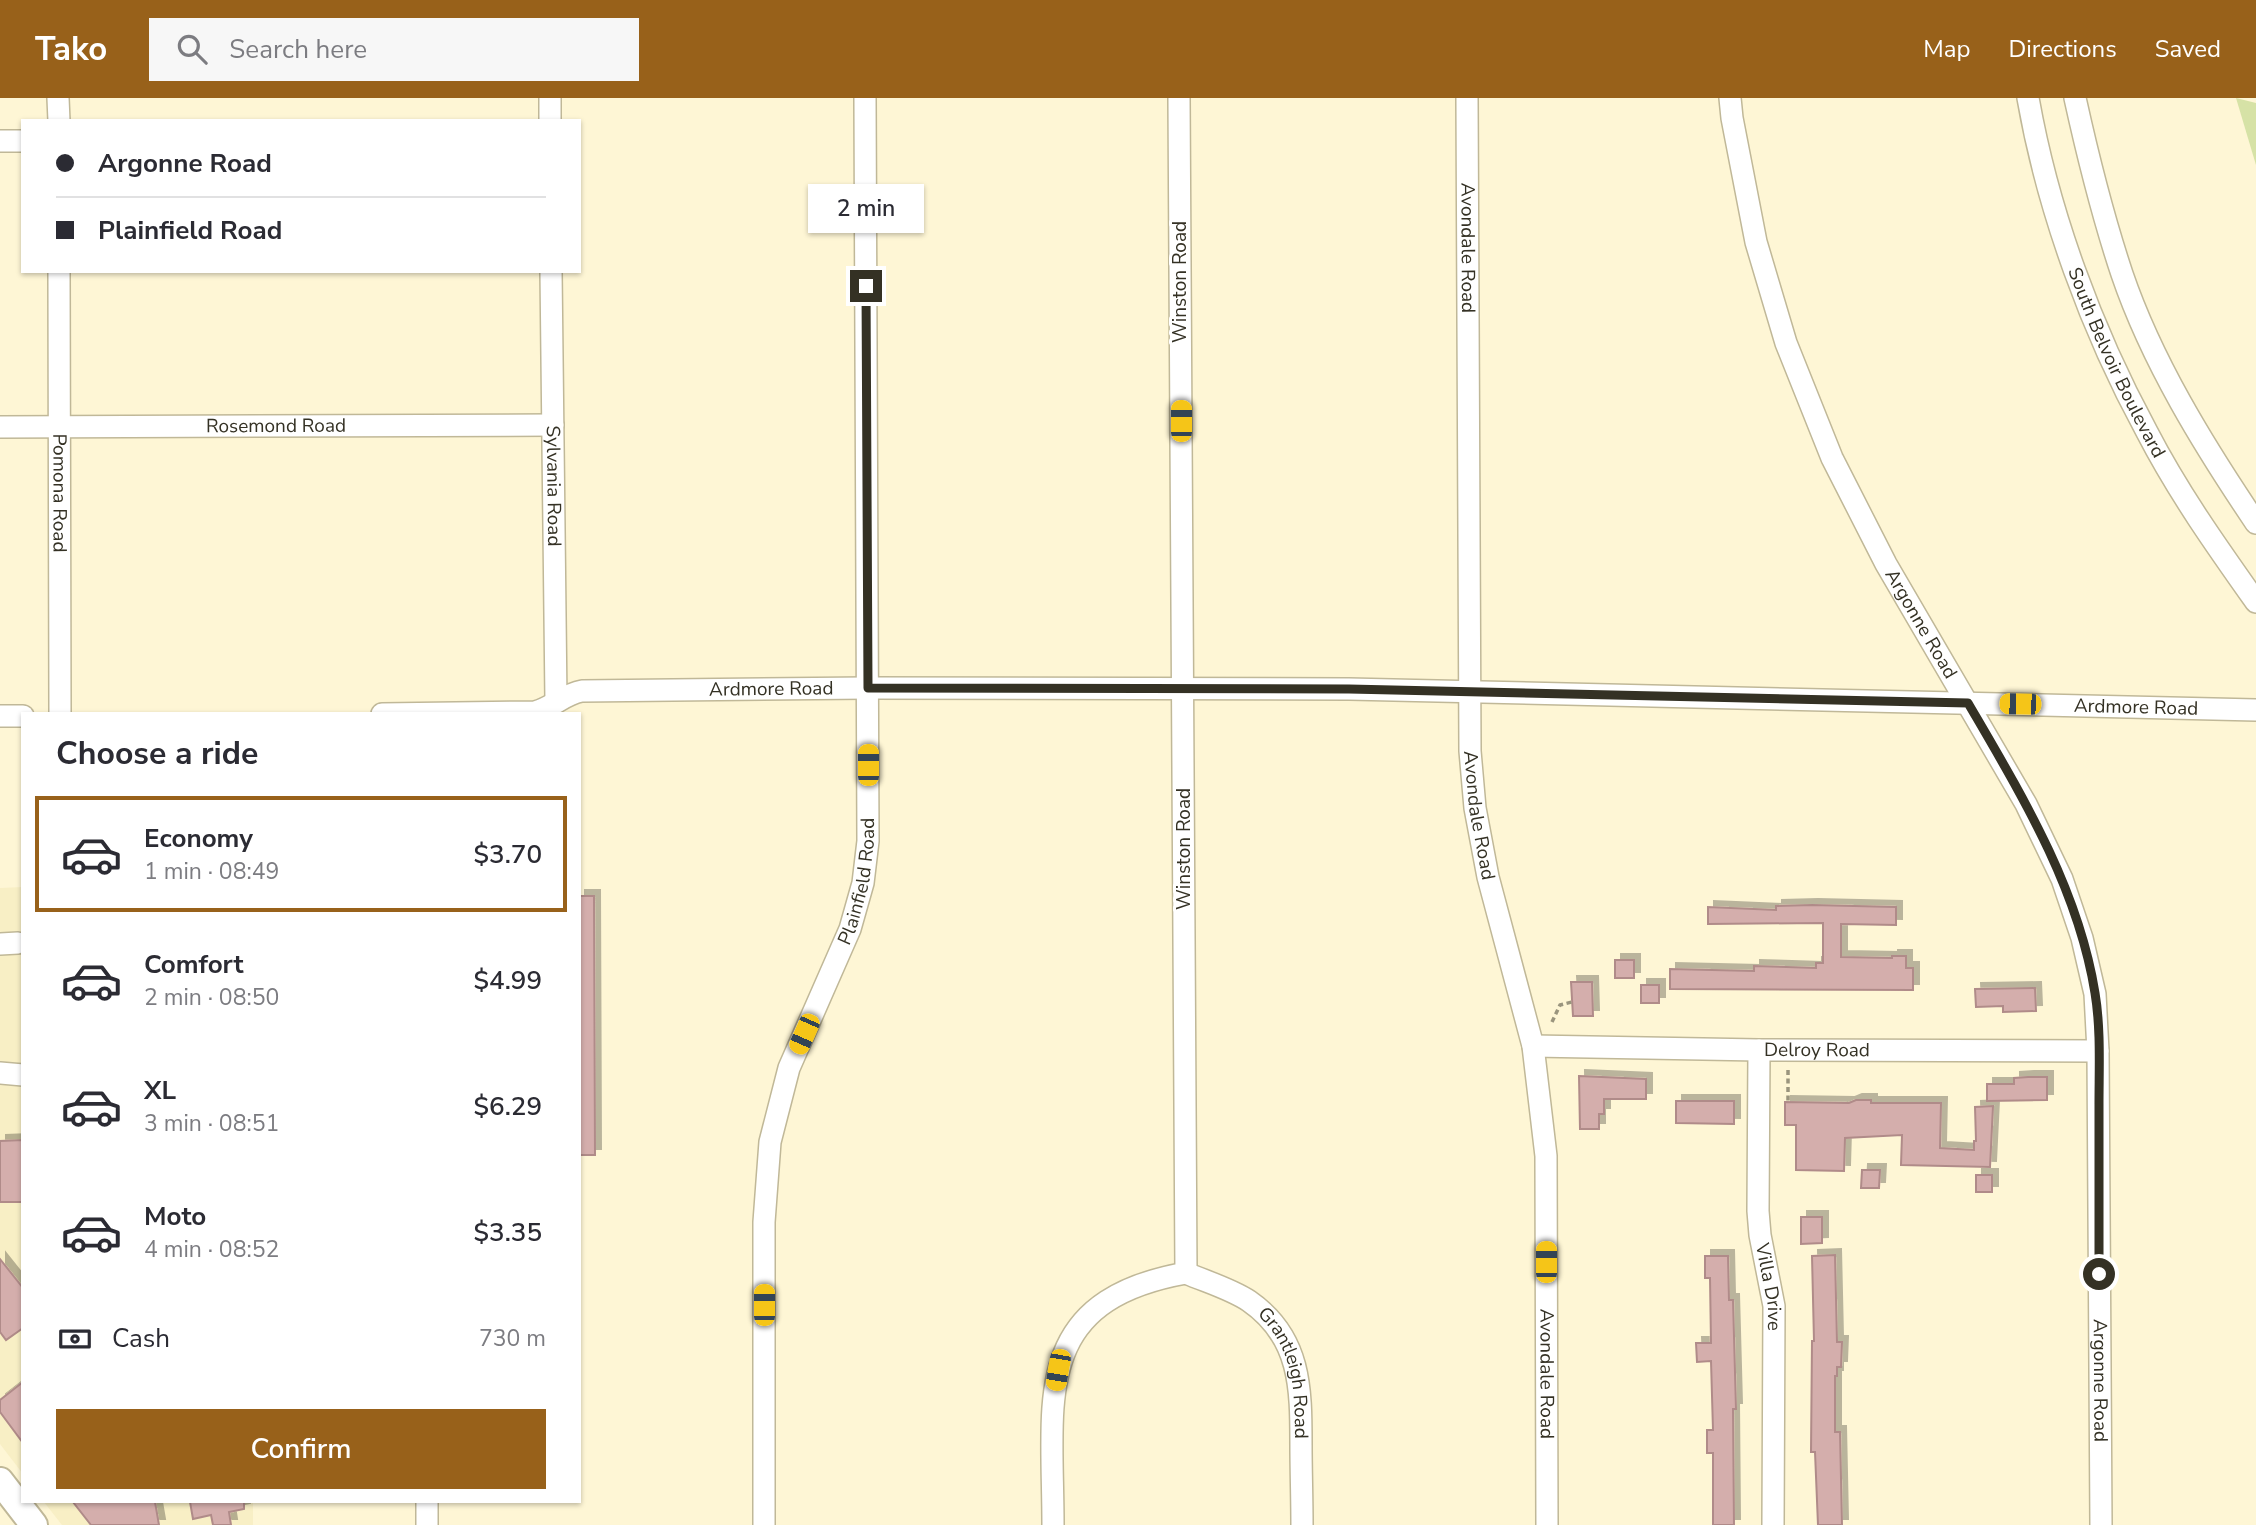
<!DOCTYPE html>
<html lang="en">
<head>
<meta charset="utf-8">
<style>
	:root { --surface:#fff; --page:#f7f7f7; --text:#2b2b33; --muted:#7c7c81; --line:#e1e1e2; --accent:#98611a }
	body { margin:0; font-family:"Nunito Sans",sans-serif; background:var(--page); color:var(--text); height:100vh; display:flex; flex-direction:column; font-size:26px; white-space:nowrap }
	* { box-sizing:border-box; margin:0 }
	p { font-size:23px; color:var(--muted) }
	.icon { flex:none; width:38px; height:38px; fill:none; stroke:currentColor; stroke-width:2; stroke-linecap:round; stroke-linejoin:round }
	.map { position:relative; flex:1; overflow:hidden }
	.details { position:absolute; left:21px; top:614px; width:560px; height:791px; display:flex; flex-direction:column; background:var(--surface); border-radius:0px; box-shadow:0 2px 5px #0004 }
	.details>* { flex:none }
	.guide { position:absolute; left:21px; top:21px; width:560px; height:154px; border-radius:0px; box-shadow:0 2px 5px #0004; display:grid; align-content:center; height:154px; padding:0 35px; background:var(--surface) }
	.end { position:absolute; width:32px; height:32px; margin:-16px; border:9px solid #343124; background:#fff; box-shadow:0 0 0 4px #fff }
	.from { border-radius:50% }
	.bubble { position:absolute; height:49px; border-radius:0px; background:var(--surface); box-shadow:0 2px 5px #0004; font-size:23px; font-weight:600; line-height:49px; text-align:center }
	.car { position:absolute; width:21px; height:42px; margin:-21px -10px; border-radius:9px; box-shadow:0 0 5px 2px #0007; background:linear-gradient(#f5c518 24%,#345 0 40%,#f5c518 0 76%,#345 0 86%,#f5c518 0) }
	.guide b { display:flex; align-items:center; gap:24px; height:66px; font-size:26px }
	.guide b+b { border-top:2px solid var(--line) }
	.guide i { width:18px; height:18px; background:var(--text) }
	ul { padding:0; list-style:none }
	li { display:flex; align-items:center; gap:21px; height:116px; margin:0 14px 10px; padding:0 21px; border:4px solid transparent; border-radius:0px }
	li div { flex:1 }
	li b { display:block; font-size:26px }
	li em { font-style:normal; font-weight:600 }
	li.current { border-color:var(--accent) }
	li>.icon { width:63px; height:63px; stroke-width:1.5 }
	h2 { padding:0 35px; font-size:32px; line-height:84px }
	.pay { display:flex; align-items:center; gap:18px; height:77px; padding:0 35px; font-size:26px }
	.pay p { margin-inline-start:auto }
	.action { display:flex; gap:14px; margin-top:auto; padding:14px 35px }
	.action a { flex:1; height:80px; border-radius:0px; background:var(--accent); color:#fff; font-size:28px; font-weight:600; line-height:80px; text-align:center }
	header { display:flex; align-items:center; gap:42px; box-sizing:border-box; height:98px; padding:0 35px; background:var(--accent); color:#fff }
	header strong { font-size:33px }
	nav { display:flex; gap:38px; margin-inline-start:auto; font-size:24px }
	.search { width:490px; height:63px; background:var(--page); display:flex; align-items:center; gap:18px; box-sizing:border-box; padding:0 24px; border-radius:0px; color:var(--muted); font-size:26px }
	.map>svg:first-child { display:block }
	.built { fill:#f8efc5 }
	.green { fill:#d6e2a6 }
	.building { fill:#d4aeac; stroke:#b08b89; stroke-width:2; filter:url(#shadow) }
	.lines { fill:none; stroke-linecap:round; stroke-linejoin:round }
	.minor-casing { stroke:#c0b898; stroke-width:24 }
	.major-casing { stroke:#c0b898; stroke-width:30 }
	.path { stroke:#9a957e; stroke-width:3.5; stroke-dasharray:5 3.5; stroke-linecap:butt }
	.minor { stroke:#fff; stroke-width:21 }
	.major { stroke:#fff; stroke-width:26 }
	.route { stroke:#343124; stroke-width:9 }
	.labels { text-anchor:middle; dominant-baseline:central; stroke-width:6; stroke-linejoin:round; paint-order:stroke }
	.street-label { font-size:19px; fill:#343124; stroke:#fff }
</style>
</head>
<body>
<header>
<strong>Tako</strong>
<div class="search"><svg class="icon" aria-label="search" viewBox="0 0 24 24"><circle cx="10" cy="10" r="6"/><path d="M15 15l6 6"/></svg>Search here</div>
<nav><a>Map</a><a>Directions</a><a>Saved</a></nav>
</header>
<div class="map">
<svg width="2256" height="1427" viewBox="0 0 2256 1427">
	<defs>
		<filter id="shadow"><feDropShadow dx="6" dy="-6" stdDeviation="0" flood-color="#0004"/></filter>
	</defs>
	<rect width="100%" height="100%" fill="#fef6d5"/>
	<path class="built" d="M23 789V1376L0 1346V790Z
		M44 1404H253V1427H62Z"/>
	<path class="green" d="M2236 0 2256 5V67Z"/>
	<path class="building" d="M579 798H594L595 1057H579Z
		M1812 807 1896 809V827L1841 826V859L1892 860V858H1906V870H1913V892L1670 891V871L1754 873V868L1816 870V865H1823V825L1708 826V809L1776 812V808Z
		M1615 862H1634V880H1615Z
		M1571 884H1592L1593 918H1573Z
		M1641 887H1659V905H1641Z
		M2035 890 2036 913 2003 914V908L1976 909 1975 891Z
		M1579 978 1646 981V1001H1604V1016H1599V1031H1580Z
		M2028 979H2047V1002L1987 1003V986H2014V980Z
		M1856 1002H1871V1005H1941L1940 1050 1974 1052V1043H1976L1975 1009 1993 1008 1990 1069 1901 1067 1902 1037 1845 1040 1844 1073 1796 1072V1027H1785V1004L1849 1005Z
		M1676 1003H1734V1026L1676 1025Z
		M23 1042V1104H0V1043Z
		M1862 1072H1880L1879 1090H1861Z
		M1976 1077H1992V1094H1976Z
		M1801 1119H1822V1145L1801 1146Z
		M1835 1157 1837 1244H1842L1841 1269H1837V1278H1835V1334H1840L1842 1427H1818L1815 1354H1811L1812 1243H1814L1812 1158Z
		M1705 1158H1728L1729 1202H1733L1736 1311H1733L1734 1427H1713V1355H1707V1332H1713L1711 1263 1697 1264 1696 1245H1711L1710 1180H1705Z
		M0 1161 23 1190V1230L6 1242 0 1234Z
		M23 1284V1345L0 1314V1302Z
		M73 1404H155L159 1427H91Z
		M190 1404H244V1411L229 1414 231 1427H213L211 1417 193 1421Z"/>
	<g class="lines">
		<defs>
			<g id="minor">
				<path d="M58 0 59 23"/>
				<path d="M550 0V23"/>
				<path id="s1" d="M1467 0 1470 653 1475 710 1488 779 1533 948 1546 1058 1547 1427"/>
				<path id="s2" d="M1730 0 1732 20 1756 144 1786 245 1832 360 1886 466 2026 706 2062 781 2082 840 2095 896 2098 953 2101 1427"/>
				<path id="s3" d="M2028 0C2048 114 2092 233 2147 334 2178 394 2217 449 2256 504"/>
				<path d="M2075 0C2088 59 2103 119 2122 176 2152 264 2204 348 2256 425"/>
				<path d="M0 43H23"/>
				<path id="s4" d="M59 173 60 616"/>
				<path id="s5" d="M551 173 556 603"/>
				<path id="s6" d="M0 329 553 327"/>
				<path id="s7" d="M382 616 535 614C552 610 564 596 582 593L868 590 1349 591 2256 612"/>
				<path d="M0 618H23"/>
				<path d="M0 846 18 845"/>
				<path id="s8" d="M1533 948 1759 952 2098 953"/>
				<path id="s9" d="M1759 952 1758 1113 1760 1137 1774 1208 1773 1427"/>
				<path d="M0 975 23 977"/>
				<path id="s10" d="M1186 1175C1207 1184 1231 1191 1249 1203 1301 1239 1301 1290 1301 1347 1301 1373 1302 1400 1302 1427"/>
				<path d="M427 1404V1427"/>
				<path id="s11" d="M764 1427V1124L770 1044 789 970 850 831 863 785 868 743 865 0"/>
				<path d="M1053 1427C1053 1301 1030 1203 1186 1175L1179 0"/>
			</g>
			<path id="major" d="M0 1383 34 1427"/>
		</defs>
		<use href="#minor" class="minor-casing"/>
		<use href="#major" class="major-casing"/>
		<path class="path" d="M1552 924 1560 907 1572 904
			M1788 972V1004"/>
		<use href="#minor" class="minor"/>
		<use href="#major" class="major"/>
	</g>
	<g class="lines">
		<path class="route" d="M866 188 868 590 1349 591 1968 605C2021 696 2078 789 2095 895 2101 931 2099 970 2099 1006 2099 1063 2099 1119 2099 1176"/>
	</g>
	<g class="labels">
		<g class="street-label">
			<text stroke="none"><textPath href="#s1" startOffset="150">Avondale Road</textPath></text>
			<text transform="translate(1180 184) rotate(-90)">Winston Road</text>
			<text stroke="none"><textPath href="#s3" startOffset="280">South Belvoir Boulevard</textPath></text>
			<text stroke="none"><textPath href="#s6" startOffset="276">Rosemond Road</textPath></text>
			<text stroke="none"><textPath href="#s5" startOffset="215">Sylvania Road</textPath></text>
			<text stroke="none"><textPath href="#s4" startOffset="222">Pomona Road</textPath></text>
			<text stroke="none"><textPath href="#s2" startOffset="564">Argonne Road</textPath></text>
			<text stroke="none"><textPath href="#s7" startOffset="394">Ardmore Road</textPath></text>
			<text stroke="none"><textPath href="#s7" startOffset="1759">Ardmore Road</textPath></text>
			<text stroke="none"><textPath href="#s1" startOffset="718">Avondale Road</textPath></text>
			<text transform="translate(1184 751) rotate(-90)">Winston Road</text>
			<text stroke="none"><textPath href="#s11" startOffset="660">Plainfield Road</textPath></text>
			<text stroke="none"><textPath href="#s8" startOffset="284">Delroy Road</textPath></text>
			<text stroke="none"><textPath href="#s9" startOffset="238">Villa Drive</textPath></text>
			<text stroke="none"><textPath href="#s1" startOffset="1284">Avondale Road</textPath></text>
			<text stroke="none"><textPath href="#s10" startOffset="154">Grantleigh Road</textPath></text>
			<text stroke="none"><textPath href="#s2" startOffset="1362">Argonne Road</textPath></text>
		</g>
	</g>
</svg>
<i class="end from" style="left:2099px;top:1176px"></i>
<i class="end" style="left:866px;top:188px"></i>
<div class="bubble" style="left:808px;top:86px;width:116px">2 min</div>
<i class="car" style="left:1181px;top:323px;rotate:0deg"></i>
<i class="car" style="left:2020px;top:606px;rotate:271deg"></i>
<i class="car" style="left:868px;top:667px;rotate:0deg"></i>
<i class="car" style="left:804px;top:936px;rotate:204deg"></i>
<i class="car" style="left:1546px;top:1164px;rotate:0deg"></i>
<i class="car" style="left:764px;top:1207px;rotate:0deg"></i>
<i class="car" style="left:1058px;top:1272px;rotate:190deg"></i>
<div class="guide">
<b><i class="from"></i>Argonne Road</b>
<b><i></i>Plainfield Road</b>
</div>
<section class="details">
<h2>Choose a ride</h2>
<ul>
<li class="current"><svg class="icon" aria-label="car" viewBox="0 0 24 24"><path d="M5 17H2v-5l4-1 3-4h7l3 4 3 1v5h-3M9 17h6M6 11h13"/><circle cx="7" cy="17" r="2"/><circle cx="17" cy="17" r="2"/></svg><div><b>Economy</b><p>1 min · 08:49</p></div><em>$3.70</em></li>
<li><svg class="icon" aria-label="car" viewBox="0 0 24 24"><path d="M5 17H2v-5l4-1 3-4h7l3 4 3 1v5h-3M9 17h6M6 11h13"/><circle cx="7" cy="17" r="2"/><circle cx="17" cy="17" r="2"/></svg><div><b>Comfort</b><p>2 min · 08:50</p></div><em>$4.99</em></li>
<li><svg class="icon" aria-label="car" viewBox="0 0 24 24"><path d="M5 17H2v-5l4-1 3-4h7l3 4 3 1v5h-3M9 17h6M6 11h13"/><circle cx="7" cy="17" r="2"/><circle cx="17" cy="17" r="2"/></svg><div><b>XL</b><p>3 min · 08:51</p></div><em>$6.29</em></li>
<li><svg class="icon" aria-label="car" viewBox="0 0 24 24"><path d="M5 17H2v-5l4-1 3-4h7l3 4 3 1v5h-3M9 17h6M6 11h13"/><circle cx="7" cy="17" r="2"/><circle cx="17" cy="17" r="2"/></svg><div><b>Moto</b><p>4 min · 08:52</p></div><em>$3.35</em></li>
</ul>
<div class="pay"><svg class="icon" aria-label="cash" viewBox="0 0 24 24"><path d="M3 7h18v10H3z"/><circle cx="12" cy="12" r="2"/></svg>Cash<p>730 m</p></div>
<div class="action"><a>Confirm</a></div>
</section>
</div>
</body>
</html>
